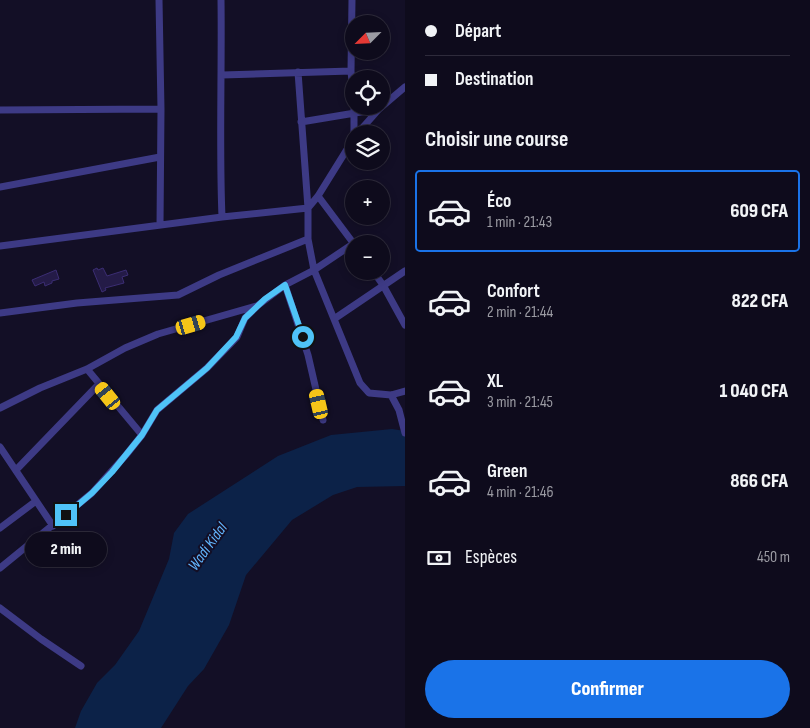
<!DOCTYPE html>
<html lang="fr">
<head>
<meta charset="utf-8">
<style>
	:root { --surface:#0e0b1c; --page:#1c1929; --text:#f1f3f6; --muted:#9b9ba3; --line:#2e2b3b; --accent:#1a73e8 }
	body { margin:0; font-family:"Sofia Sans Condensed",sans-serif; background:var(--page); color:var(--text); height:100vh; display:flex; flex-direction:column; font-size:19px; white-space:nowrap }
	* { box-sizing:border-box; margin:0 }
	p { font-size:16px; color:var(--muted) }
	.icon { flex:none; width:28px; height:28px; fill:none; stroke:currentColor; stroke-width:2; stroke-linecap:round; stroke-linejoin:round }
	.map { position:relative; flex:1; overflow:hidden }
	.drawer { display:flex; flex-direction:column; background:var(--surface); width:405px }
	.drawer>* { flex:none }
	.guide { display:grid; align-content:center; height:110px; padding:0 20px; background:var(--surface) }
	.needle { width:32px; rotate:246deg }
	.tools { position:absolute; left:345px; top:15px; display:grid; gap:10px }
	.tools a { display:grid; place-items:center; width:45px; height:45px; border-radius:50%; background:var(--surface); box-shadow:0 2px 8px #0003,0 0 0 1px var(--line); font-size:25px }
	.end { position:absolute; width:22px; height:22px; margin:-11px; border:6px solid #4fc3f7; background:#111; box-shadow:0 0 0 2px #111 }
	.from { border-radius:50% }
	.bubble { position:absolute; height:35px; border-radius:18px; background:var(--surface); box-shadow:0 2px 8px #0003,0 0 0 1px var(--line); font-size:16px; font-weight:800; line-height:35px; text-align:center }
	.car { position:absolute; width:15px; height:30px; margin:-15px -8px; border-radius:6px; box-shadow:0 0 4px 1px #0007; background:linear-gradient(#f5c518 24%,#345 0 40%,#f5c518 0 76%,#345 0 86%,#f5c518 0) }
	.guide b { display:flex; align-items:center; gap:18px; height:48px; font-size:19px }
	.guide b+b { border-top:1px solid var(--line) }
	.guide i { width:12px; height:12px; background:var(--text) }
	ul { padding:0; list-style:none }
	li { display:flex; align-items:center; gap:15px; height:82px; margin:0 10px 8px; padding:0 10px; border:2px solid transparent; border-radius:5px }
	li div { flex:1 }
	li b { display:block; font-size:19px }
	li em { font-style:normal; font-weight:800 }
	li.current { border-color:var(--accent) }
	li>.icon { width:45px; height:45px; stroke-width:1.5 }
	h2 { padding:0 20px; font-size:22px; line-height:60px }
	.pay { display:flex; align-items:center; gap:12px; height:55px; padding:0 20px; font-size:19px }
	.pay p { margin-inline-start:auto }
	.cta { display:flex; gap:10px; margin-top:auto; padding:10px 20px }
	.cta a { flex:1; height:58px; border-radius:30px; background:var(--accent); color:#fff; font-size:20px; font-weight:800; line-height:58px; text-align:center }
	main { display:flex; flex:1; min-height:0 }
	.map>svg:first-child { display:block }
	.water { fill:#0c2248 }
	.building { fill:#241b47; stroke:#3b2d73 }
	.lines { fill:none; stroke-linecap:round; stroke-linejoin:round }
	.street { stroke:#3d3a85; stroke-width:7 }
	.route { stroke:#4fc3f7; stroke-width:6 }
	.labels { text-anchor:middle; dominant-baseline:central; stroke-width:4; stroke-linejoin:round; paint-order:stroke }
	.water-label { font-size:16px; font-style:italic; fill:#62b6ff; stroke:#130f26 }
</style>
</head>
<body>
<main>
<div class="map">
<svg width="405" height="728" viewBox="0 0 405 728">
	<rect width="100%" height="100%" fill="#130f26"/>
	<path class="water" d="M392 429 405 431V486L357 487 333 495 292 520 246 575 229 625 204 669 188 686 161 728H75L81 711 97 683 115 665 139 631 169 559 174 533 188 514 278 456 331 435Z"/>
	<path class="building" d="M97 268 98 270 103 268 107 276 126 270 128 275 122 277 124 283 105 288 106 290 102 292 93 270Z
		M56 270 59 279 52 281V283L45 286 44 282 35 286 32 280Z
		M49 535 68 556 79 549 81 553 65 564 45 538Z"/>
	<g class="lines">
		<path class="street" d="M159 0 161 109 160 225
			M221 0C222 72 219 145 222 217
			M352 0 351 71 354 104
			M222 75 351 71
			M0 110 161 109
			M301 122 379 109
			M354 134V109
			M357 134 379 109 405 87
			M354 138 318 196 308 208V239L314 270 360 383 369 393 391 395 405 391
			M0 187 160 157
			M318 196 354 244
			M0 246 222 217 308 208 298 72
			M373 271 383 285 405 325
			M285 285 308 355 323 420
			M0 313 77 303 178 295 219 275 308 239
			M334 319 405 271
			M87 369 142 435
			M391 395 399 410 405 433
			M0 408 40 388 87 369 125 348 158 334 256 306
			M0 447 53 526
			M16 470 99 384
			M0 528 36 501
			M0 568 92 493 126 455 142 435 157 410 207 368 237 337 245 318 257 306 285 285 314 270 353 244
			M0 608 41 639 81 666"/>
	</g>
	<g class="lines">
		<path class="route" d="M66 515 92 493 112 472 142 435 157 410 207 368 236 337 245 318 265 299 285 285 303 337"/>
	</g>
	<g class="labels">
		<g class="water-label">
			<text transform="translate(208 547) rotate(-54)">Wadi Kidal</text>
		</g>
	</g>
</svg>
<div class="tools">
<a><svg class="needle" viewBox="-14 -14 28 28"><path d="M0-13l5 13h-10z" fill="#e53935"/><path d="M0 13l5-13h-10z" fill="#9b9ba3"/></svg></a>
<a><svg class="icon" aria-label="locate" viewBox="0 0 24 24"><circle cx="12" cy="12" r="6"/><path d="M12 2v4M12 18v4M2 12h4M18 12h4"/></svg></a>
<a><svg class="icon" aria-label="layers" viewBox="0 0 24 24"><path d="M12 4l9 5-9 5-9-5zM3 14l9 5 9-5"/></svg></a>
<a>+</a>
<a>−</a>
</div>
<i class="end from" style="left:303px;top:337px"></i>
<i class="end" style="left:66px;top:515px"></i>
<div class="bubble" style="left:25px;top:532px;width:82px">2 min</div>
<i class="car" style="left:191px;top:325px;rotate:74deg"></i>
<i class="car" style="left:108px;top:396px;rotate:321deg"></i>
<i class="car" style="left:319px;top:404px;rotate:347deg"></i>
</div>
<section class="drawer">
<div class="guide">
<b><i class="from"></i>Départ</b>
<b><i></i>Destination</b>
</div>
<h2>Choisir une course</h2>
<ul>
<li class="current"><svg class="icon" aria-label="car" viewBox="0 0 24 24"><path d="M5 17H2v-5l4-1 3-4h7l3 4 3 1v5h-3M9 17h6M6 11h13"/><circle cx="7" cy="17" r="2"/><circle cx="17" cy="17" r="2"/></svg><div><b>Éco</b><p>1 min · 21:43</p></div><em>609 CFA</em></li>
<li><svg class="icon" aria-label="car" viewBox="0 0 24 24"><path d="M5 17H2v-5l4-1 3-4h7l3 4 3 1v5h-3M9 17h6M6 11h13"/><circle cx="7" cy="17" r="2"/><circle cx="17" cy="17" r="2"/></svg><div><b>Confort</b><p>2 min · 21:44</p></div><em>822 CFA</em></li>
<li><svg class="icon" aria-label="car" viewBox="0 0 24 24"><path d="M5 17H2v-5l4-1 3-4h7l3 4 3 1v5h-3M9 17h6M6 11h13"/><circle cx="7" cy="17" r="2"/><circle cx="17" cy="17" r="2"/></svg><div><b>XL</b><p>3 min · 21:45</p></div><em>1 040 CFA</em></li>
<li><svg class="icon" aria-label="car" viewBox="0 0 24 24"><path d="M5 17H2v-5l4-1 3-4h7l3 4 3 1v5h-3M9 17h6M6 11h13"/><circle cx="7" cy="17" r="2"/><circle cx="17" cy="17" r="2"/></svg><div><b>Green</b><p>4 min · 21:46</p></div><em>866 CFA</em></li>
</ul>
<div class="pay"><svg class="icon" aria-label="cash" viewBox="0 0 24 24"><path d="M3 7h18v10H3z"/><circle cx="12" cy="12" r="2"/></svg>Espèces<p>450 m</p></div>
<div class="cta"><a>Confirmer</a></div>
</section>
</main>
</body>
</html>
